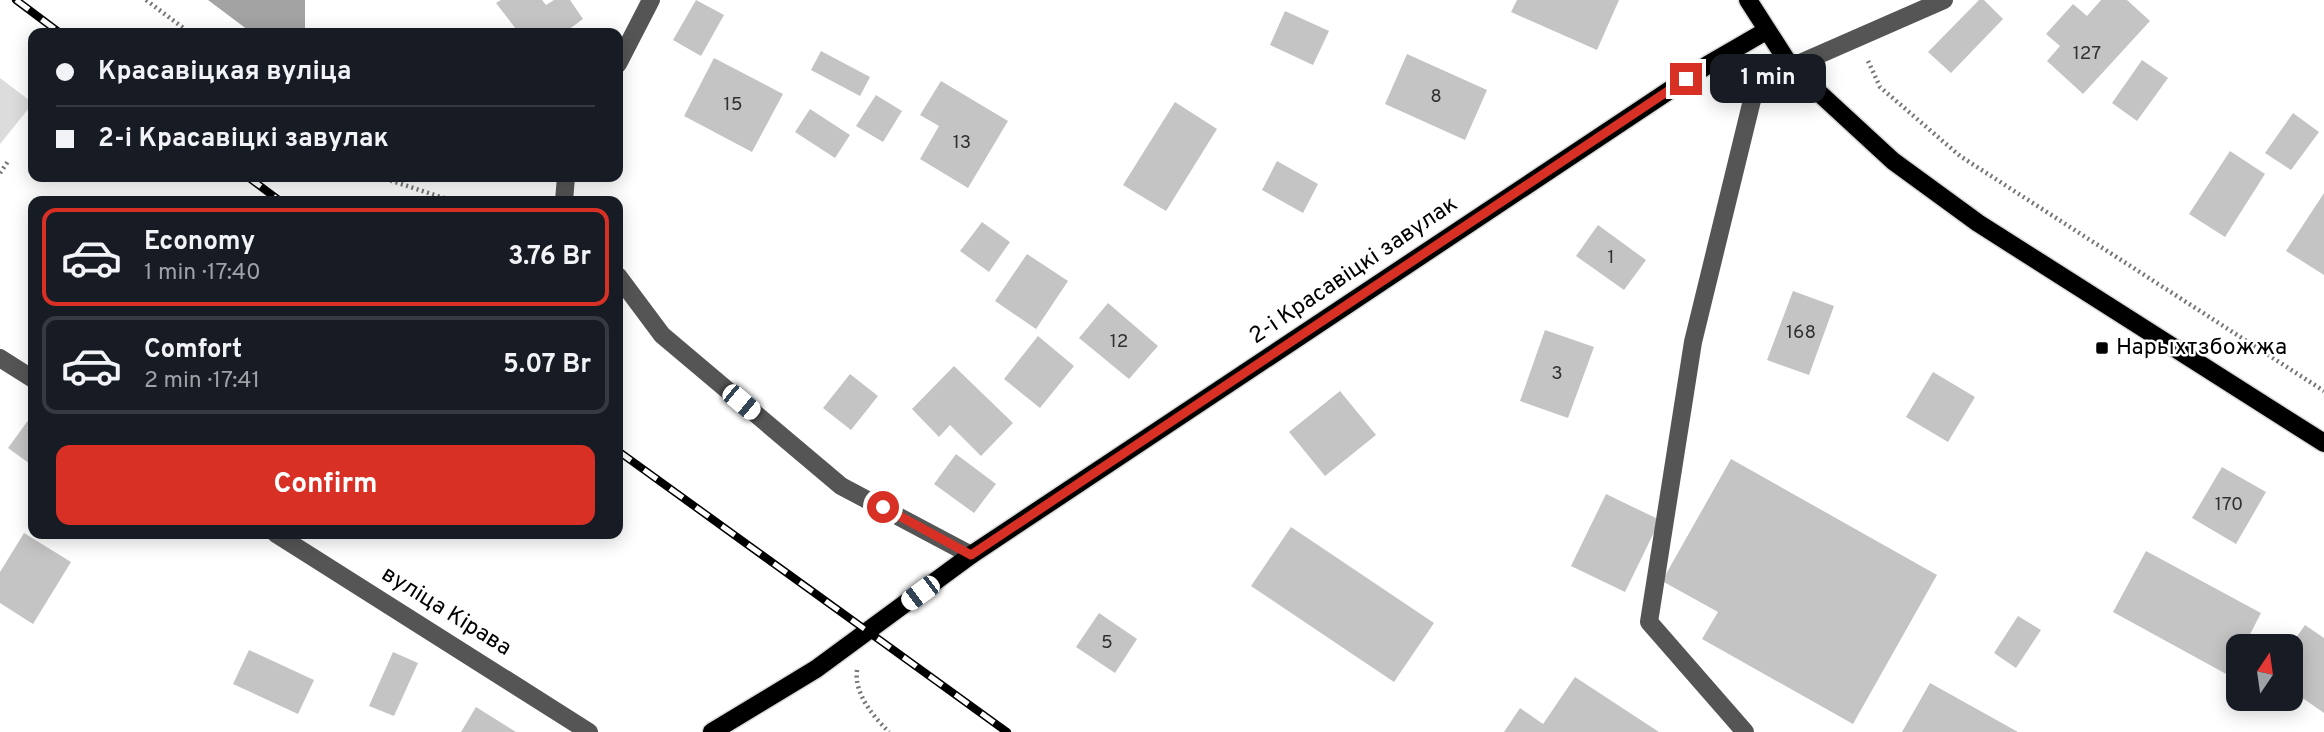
<!DOCTYPE html>
<html lang="en">
<head>
<meta charset="utf-8">
<style>
	:root { --surface:#171b24; --page:#20242c; --text:#f1f3f6; --muted:#9ea1a6; --line:#363941; --accent:#d93025 }
	body { margin:0; font-family:Overpass,sans-serif; background:var(--page); color:var(--text); height:100vh; display:flex; flex-direction:column; font-size:26px; white-space:nowrap }
	* { box-sizing:border-box; margin:0 }
	p { font-size:23px; color:var(--muted) }
	.icon { flex:none; width:38px; height:38px; fill:none; stroke:currentColor; stroke-width:2; stroke-linecap:round; stroke-linejoin:round }
	.map { position:relative; flex:1; overflow:hidden }
	.side { position:absolute; left:28px; top:196px; width:595px; height:343px; display:flex; flex-direction:column; background:var(--surface); border-radius:14px; box-shadow:0 4px 18px #0003 }
	.side>* { flex:none }
	.top-card { position:absolute; left:28px; top:28px; width:595px; height:154px; border-radius:14px; box-shadow:0 4px 18px #0003; display:grid; align-content:center; height:154px; padding:0 28px; background:var(--surface) }
	.needle { width:46px; rotate:13deg }
	.tools { position:absolute; left:2226px; top:634px; display:grid; gap:14px }
	.tools a { display:grid; place-items:center; width:77px; height:77px; border-radius:14px; background:var(--surface); box-shadow:0 4px 18px #0003; font-size:35px }
	.end { position:absolute; width:32px; height:32px; margin:-16px; border:9px solid #d93025; background:#fff; box-shadow:0 0 0 4px #fff }
	.from { border-radius:50% }
	.bubble { position:absolute; height:49px; border-radius:14px; background:var(--surface); box-shadow:0 4px 18px #0003; font-size:23px; font-weight:700; line-height:49px; text-align:center }
	.car { position:absolute; width:21px; height:42px; margin:-21px -10px; border-radius:9px; box-shadow:0 0 5px 2px #0007; background:linear-gradient(#fff 24%,#345 0 40%,#fff 0 76%,#345 0 86%,#fff 0) }
	.top-card b { display:flex; align-items:center; gap:24px; height:66px; font-size:26px }
	.top-card b+b { border-top:2px solid var(--line) }
	.top-card i { width:18px; height:18px; background:var(--text) }
	ul { padding:12px 0 0; list-style:none }
	li { display:flex; align-items:center; gap:21px; height:98px; margin:0 14px 10px; padding:0 14px; border:4px solid var(--line); border-radius:14px }
	li div { flex:1 }
	li b { display:block; font-size:26px }
	li em { font-style:normal; font-weight:700 }
	li.current { border-color:var(--accent) }
	li>.icon { width:63px; height:63px; stroke-width:1.5 }
	.primary-button { display:flex; gap:14px; margin-top:auto; padding:14px 28px }
	.primary-button a { flex:1; height:80px; border-radius:14px; background:var(--accent); color:#fff; font-size:28px; font-weight:700; line-height:80px; text-align:center }
	.map>svg:first-child { display:block }
	.green { fill:#dcdcdc }
	.water { fill:#a3a3a3 }
	.building { fill:#c4c4c4 }
	.lines { fill:none; stroke-linecap:round; stroke-linejoin:round }
	.major-casing { stroke:#dbdbdb; stroke-width:21 }
	.path { stroke:#777; stroke-width:4.5; stroke-dasharray:2 3.5; stroke-linecap:butt }
	.minor { stroke:#555; stroke-width:18 }
	.major { stroke:#000; stroke-width:18 }
	.rail-casing { stroke:#000; stroke-width:8 }
	.rail { stroke:#fff; stroke-width:5; stroke-dasharray:16; stroke-linecap:butt }
	.route { stroke:#d93025; stroke-width:9 }
	.poi-dot { fill:#000; stroke:#fff; stroke-width:2.5 }
	.labels { text-anchor:middle; dominant-baseline:central; stroke-width:5; stroke-linejoin:round; paint-order:stroke }
	.number-label { font-size:19px; fill:#313131 }
	.street-label { font-size:23px; fill:#000; stroke:#fff }
	.poi-label { font-size:23px; fill:#000; stroke:#fff; text-anchor:start }
</style>
</head>
<body>
<div class="map">
<svg width="2324" height="732" viewBox="0 0 2324 732">
	<rect width="100%" height="100%" fill="#fff"/>
	<path class="green" d="M0 78 33 103 0 144Z"/>
	<path class="water" d="M208 0H305V33H252Z"/>
	<path class="building" d="M501 0H542L546 5 554 0H570L583 19 564 33H519L496 3Z
		M696 0 724 15 701 56 673 40Z
		M1517 0H1619L1597 50 1511 12Z
		M1979 0H1984L2003 19 1951 73 1928 52Z
		M2101 0H2127L2150 21 2083 94 2047 61 2060 46 2046 34 2073 4 2087 16Z
		M1285 11 1329 31 1313 65 1270 45Z
		M821 51 870 77 860 96 811 70Z
		M1407 54 1487 90 1465 140 1385 104Z
		M714 58 783 94 752 152 684 116Z
		M2142 60 2168 78 2137 121 2112 103Z
		M941 81 1008 121 968 188 920 159 939 126 920 115Z
		M876 95 902 111 883 142 856 126Z
		M1175 102 1217 129 1166 211 1123 185Z
		M810 109 850 135 835 158 795 132Z
		M2293 113 2319 132 2291 170 2265 153Z
		M2230 151 2265 174 2225 237 2189 214Z
		M1277 161 1318 184 1303 213 1262 190Z
		M2324 193V275L2286 251Z
		M982 222 1010 242 989 272 960 251Z
		M1598 225 1646 260 1624 290 1576 256Z
		M1027 254 1068 281 1036 329 995 301Z
		M1793 291 1834 306 1809 375 1767 360Z
		M1108 303 1158 346 1129 379 1079 338Z
		M1545 330 1594 347 1568 418 1520 401Z
		M1038 336 1074 366 1040 408 1004 379Z
		M954 366 1013 423 981 456 950 425 939 437 912 409Z
		M1933 372 1975 397 1948 442 1906 417Z
		M850 374 878 396 851 430 823 408Z
		M1340 391 1376 435 1325 476 1289 432Z
		M32 415 33 416V466L8 448Z
		M956 454 996 484 974 513 934 484Z
		M1731 459 1937 575 1853 724 1702 639 1718 612 1662 581Z
		M2222 467 2266 492 2236 544 2192 518Z
		M1606 494 1660 520 1625 592 1571 566Z
		M1291 527 1434 623 1394 682 1251 586Z
		M24 533 71 562 33 624 0 603V572Z
		M2146 551 2261 613 2244 646H2238V656L2228 675 2113 612Z
		M1099 613 1137 639 1115 673 1076 647Z
		M2018 616 2041 630 2016 668 1994 653Z
		M2305 625 2324 638V713L2291 690V645Z
		M249 650 314 680 298 714 233 684Z
		M393 652 418 663 394 716 369 706Z
		M1575 677 1659 732H1504L1520 708 1543 724Z
		M1930 683 2018 732H1902Z
		M476 707 516 732H461Z"/>
	<g class="lines">
		<defs>
			<path id="major" d="M1748 0 1791 67 1893 161 1978 223 2324 443
				M712 732 816 669 971 555 1709 64 1766 31"/>
		</defs>
		<use href="#major" class="major-casing"/>
		<path class="path" d="M146 0 190 33
			M1868 61 1880 87 1960 156 2324 391
			M0 173 9 160
			M380 177 453 201
			M857 670C854 694 873 716 889 732"/>
		<path class="minor" d="M618 64 651 0
			M564 201 566 177
			M618 276 662 335 841 486 971 555
			M0 358 33 379
			M276 534 589 732
			M1745 732 1649 622 1693 342 1754 92 1791 67 1944 0"/>
		<use href="#major" class="major"/>
		<defs>
			<path id="rail" d="M16 0 60 33
				M248 177 280 201
				M618 451 1007 732"/>
		</defs>
		<use href="#rail" class="rail-casing"/>
		<use href="#rail" class="rail"/>
	</g>
	<g class="lines">
		<path class="route" d="M883 507 971 555 1686 79"/>
	</g>
	<rect class="poi-dot" x="2095" y="341" width="14" height="14" rx="3.5"/>
	<g class="labels">
		<g class="number-label">
			<text x="2087" y="54">127</text>
			<text x="1436" y="97">8</text>
			<text x="733" y="105">15</text>
			<text x="962" y="143">13</text>
			<text x="1611" y="258">1</text>
			<text x="1801" y="333">168</text>
			<text x="1119" y="342">12</text>
			<text x="1557" y="374">3</text>
			<text x="2229" y="505">170</text>
			<text x="1107" y="643">5</text>
		</g>
		<g class="street-label">
			<text transform="translate(1354 271) rotate(-34)">2-і Красавіцкі завулак</text>
			<text transform="translate(446 612) rotate(32)">вуліца Кірава</text>
		</g>
		<g class="poi-label">
			<text x="2116" y="348">Нарыхтзбожжа</text>
		</g>
	</g>
</svg>
<div class="tools">
<a><svg class="needle" viewBox="-14 -14 28 28"><path d="M0-13l5 13h-10z" fill="#e53935"/><path d="M0 13l5-13h-10z" fill="#9ea1a6"/></svg></a>
</div>
<i class="end from" style="left:883px;top:507px"></i>
<i class="end" style="left:1686px;top:79px"></i>
<div class="bubble" style="left:1710px;top:54px;width:116px">1 min</div>
<i class="car" style="left:741px;top:402px;rotate:130deg"></i>
<i class="car" style="left:920px;top:593px;rotate:233deg"></i>
<div class="top-card">
<b><i class="from"></i>Красавіцкая вуліца</b>
<b><i></i>2-і Красавіцкі завулак</b>
</div>
<section class="side">
<ul>
<li class="current"><svg class="icon" aria-label="car" viewBox="0 0 24 24"><path d="M5 17H2v-5l4-1 3-4h7l3 4 3 1v5h-3M9 17h6M6 11h13"/><circle cx="7" cy="17" r="2"/><circle cx="17" cy="17" r="2"/></svg><div><b>Economy</b><p>1 min · 17:40</p></div><em>3.76 Br</em></li>
<li><svg class="icon" aria-label="car" viewBox="0 0 24 24"><path d="M5 17H2v-5l4-1 3-4h7l3 4 3 1v5h-3M9 17h6M6 11h13"/><circle cx="7" cy="17" r="2"/><circle cx="17" cy="17" r="2"/></svg><div><b>Comfort</b><p>2 min · 17:41</p></div><em>5.07 Br</em></li>
</ul>
<div class="primary-button"><a>Confirm</a></div>
</section>
</div>
</body>
</html>
